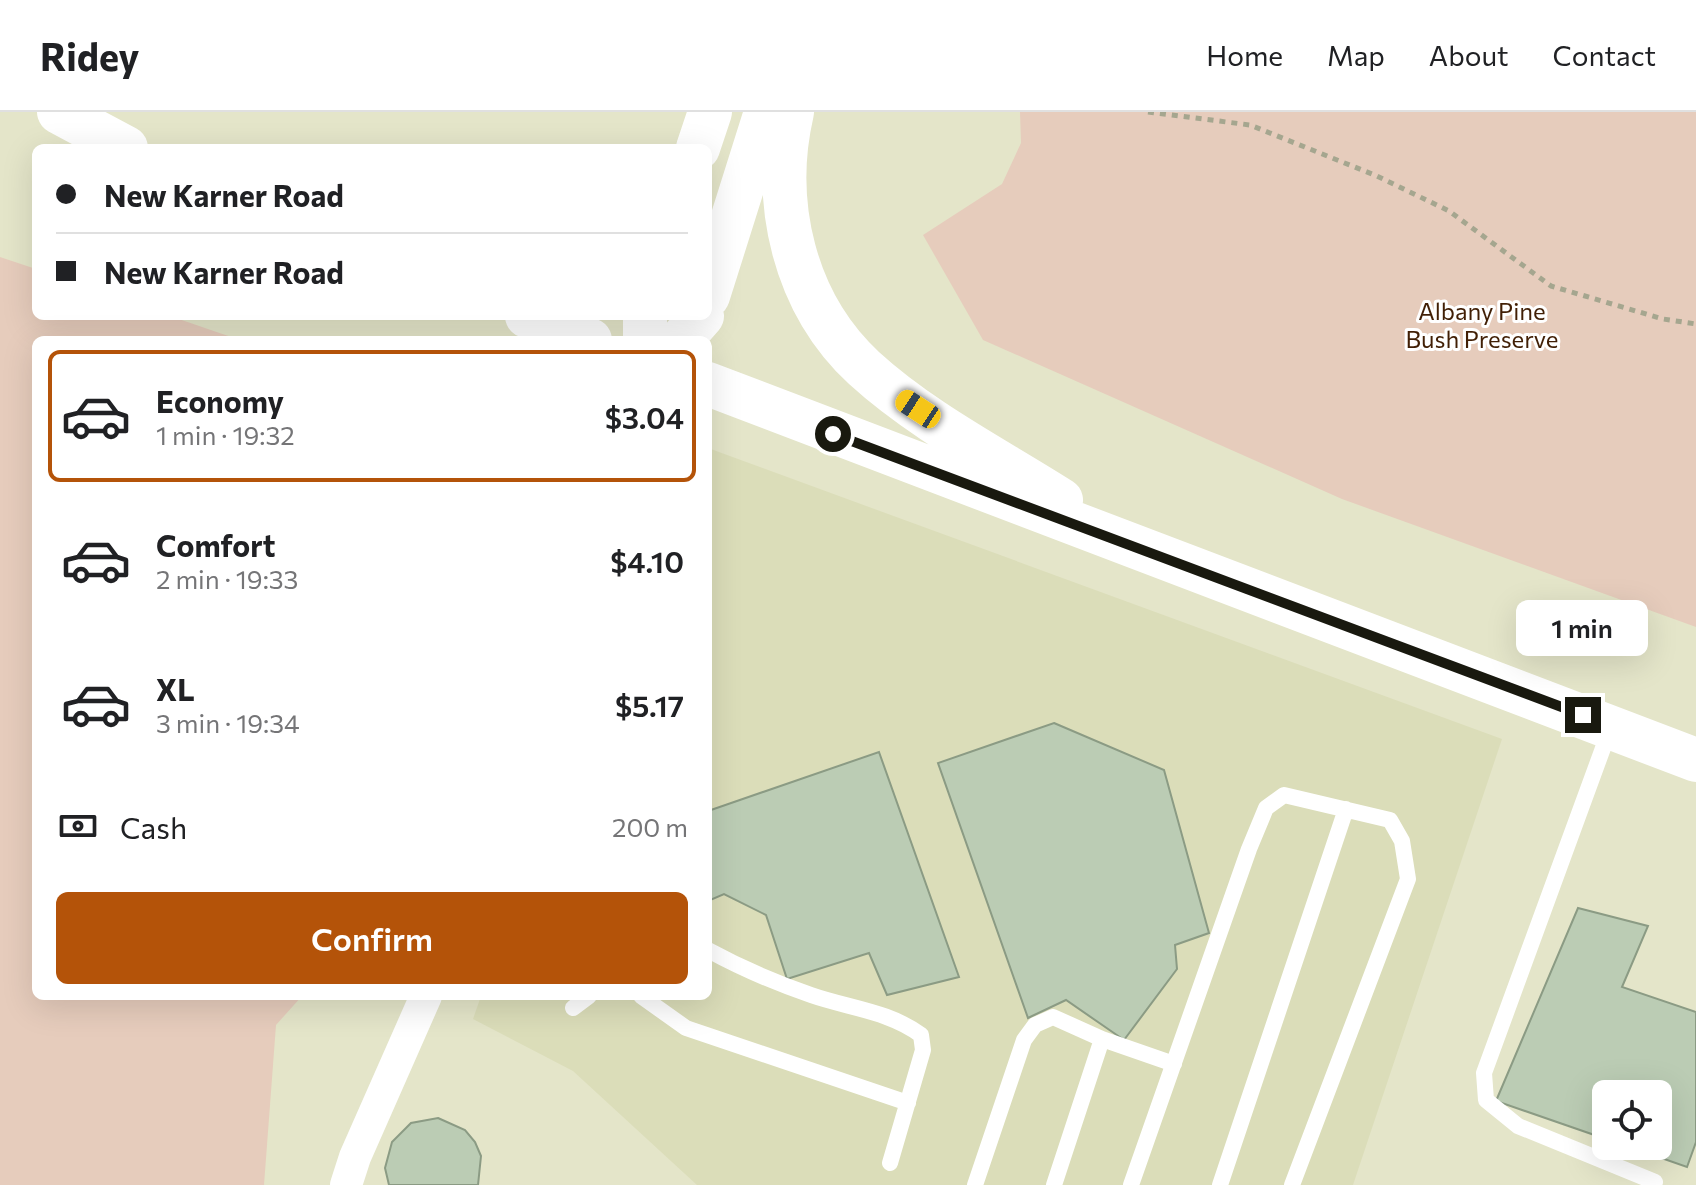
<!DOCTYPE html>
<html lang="en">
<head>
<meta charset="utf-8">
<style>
	:root { --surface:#fff; --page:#f6f6f6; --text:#202124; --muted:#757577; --line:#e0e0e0; --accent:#b45309 }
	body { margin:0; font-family:Commissioner,sans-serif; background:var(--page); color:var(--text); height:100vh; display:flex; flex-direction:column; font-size:30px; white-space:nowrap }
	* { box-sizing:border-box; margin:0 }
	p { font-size:26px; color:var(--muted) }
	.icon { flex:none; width:44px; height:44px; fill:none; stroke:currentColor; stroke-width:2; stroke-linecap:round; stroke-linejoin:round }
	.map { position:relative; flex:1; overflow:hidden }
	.side { position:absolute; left:32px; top:224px; width:680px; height:664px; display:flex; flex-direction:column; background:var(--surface); border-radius:12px; box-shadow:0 8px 32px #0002 }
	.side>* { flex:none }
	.top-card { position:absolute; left:32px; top:32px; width:680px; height:176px; border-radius:12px; box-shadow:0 8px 32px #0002; display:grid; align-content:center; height:176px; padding:0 24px; background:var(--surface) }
	.buttons { position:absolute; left:1592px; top:968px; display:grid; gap:16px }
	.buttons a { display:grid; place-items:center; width:80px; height:80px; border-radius:12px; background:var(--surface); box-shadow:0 8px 32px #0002; font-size:40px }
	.end { position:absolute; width:36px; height:36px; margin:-18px; border:10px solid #19190f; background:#fff; box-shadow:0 0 0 4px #fff }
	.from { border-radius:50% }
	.bubble { position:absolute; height:56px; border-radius:12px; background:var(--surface); box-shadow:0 8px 32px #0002; font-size:26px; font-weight:600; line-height:56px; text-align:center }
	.car { position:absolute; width:24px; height:48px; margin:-24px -12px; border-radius:10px; box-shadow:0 0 6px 2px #0007; background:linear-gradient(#f5c518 24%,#345 0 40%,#f5c518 0 76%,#345 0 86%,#f5c518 0) }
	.top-card b { display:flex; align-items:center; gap:28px; height:76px; font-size:30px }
	.top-card b+b { border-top:2px solid var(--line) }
	.top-card i { width:20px; height:20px; background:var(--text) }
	ul { padding:14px 0 0; list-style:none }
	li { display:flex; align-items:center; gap:24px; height:132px; margin:0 16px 12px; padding:0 8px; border:4px solid transparent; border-radius:12px }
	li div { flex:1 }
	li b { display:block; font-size:30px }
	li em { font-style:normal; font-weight:600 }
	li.current { border-color:var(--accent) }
	li>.icon { width:72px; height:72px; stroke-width:1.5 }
	.pay { display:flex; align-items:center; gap:20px; height:88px; padding:0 24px; font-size:30px }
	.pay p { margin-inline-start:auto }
	.button { display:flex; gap:16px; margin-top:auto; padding:16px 24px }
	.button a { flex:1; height:92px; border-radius:12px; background:var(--accent); color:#fff; font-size:32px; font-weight:600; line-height:92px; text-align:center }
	header { display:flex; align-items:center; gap:48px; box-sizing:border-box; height:112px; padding:0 40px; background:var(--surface); border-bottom:2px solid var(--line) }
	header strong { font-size:38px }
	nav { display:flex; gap:44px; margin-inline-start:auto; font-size:28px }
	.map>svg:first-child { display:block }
	.built { fill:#dbddb9 }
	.green { fill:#e6ccbc }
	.building { fill:#bbccb4; stroke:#8b9b84; stroke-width:2 }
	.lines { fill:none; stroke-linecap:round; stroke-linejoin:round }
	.path { stroke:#a5a68f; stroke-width:5; stroke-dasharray:6 6; stroke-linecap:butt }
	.service { stroke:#fff; stroke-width:16 }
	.minor { stroke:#fff; stroke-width:32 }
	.secondary { stroke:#fff; stroke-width:44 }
	.route { stroke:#19190f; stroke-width:10 }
	.labels { text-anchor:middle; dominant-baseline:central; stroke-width:6; stroke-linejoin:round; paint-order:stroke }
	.park-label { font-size:24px; fill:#411f05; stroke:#fff }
</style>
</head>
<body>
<header>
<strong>Ridey</strong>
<nav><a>Home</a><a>Map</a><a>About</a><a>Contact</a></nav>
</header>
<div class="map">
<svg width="1696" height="1073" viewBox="0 0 1696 1073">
	<rect width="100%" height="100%" fill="#e4e5c9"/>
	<path class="built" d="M708 336 1502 627 1353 1073H697L573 959 473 907 481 884H708Z"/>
	<path class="green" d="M1020 0H1696V515L1342 387 983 228 923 123 1002 72 1021 31Z
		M0 145 36 157V204H170L240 228H36V884H302L276 913 264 1073H0Z"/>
	<path class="building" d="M1054 611 1164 658 1209 821 1175 833 1177 857 1124 928 1066 888 1028 906 938 651Z
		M879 640 959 865 887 883 869 841 787 867 766 803 724 782 708 789V699Z
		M1578 796 1648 814 1622 875 1696 900V1030L1687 1055 1627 1034H1658V982H1606V1027L1496 989Z
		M438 1006 465 1018 475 1030 481 1044 478 1073H389L385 1056 392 1030 411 1011Z"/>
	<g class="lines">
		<path class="path" d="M1148 0 1250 13 1377 64 1449 99 1551 174 1663 207 1696 212"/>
		<path class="service" d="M1610 617 1484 961 1486 988 1518 1014 1655 1070
			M708 838C741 856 776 871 811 883 848 896 889 899 921 923L923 938 890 1051
			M641 884 686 916 908 991
			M573 896 589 884
			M975 1073 1024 928 1035 913 1053 905 1102 927 1174 952
			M1054 1073 1102 927
			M1131 1073 1249 737 1266 696 1284 683 1390 708 1402 729 1408 767 1292 1073
			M1220 1073 1346 697"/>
		<path class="minor" d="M346 1073 355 1045 426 884"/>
		<path class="secondary" d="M59 0 126 36
			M792 0C771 91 794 191 864 256 922 309 995 346 1061 388
			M698 36 710 0
			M708 184 766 0
			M527 204 590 228
			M645 228V204
			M681 228 702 204
			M708 272 1696 648"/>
	</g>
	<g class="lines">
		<path class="route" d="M833 322 1583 603"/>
	</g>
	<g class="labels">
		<g class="park-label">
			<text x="1482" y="198">Albany Pine<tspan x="1482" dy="28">Bush Preserve</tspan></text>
		</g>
	</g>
</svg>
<div class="buttons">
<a><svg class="icon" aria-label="locate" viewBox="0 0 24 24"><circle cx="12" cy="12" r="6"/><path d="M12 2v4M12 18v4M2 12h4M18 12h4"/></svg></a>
</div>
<i class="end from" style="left:833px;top:322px"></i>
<i class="end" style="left:1583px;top:603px"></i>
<div class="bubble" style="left:1516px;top:488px;width:132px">1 min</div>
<i class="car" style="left:918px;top:297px;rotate:303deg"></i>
<div class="top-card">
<b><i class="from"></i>New Karner Road</b>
<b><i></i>New Karner Road</b>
</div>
<section class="side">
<ul>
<li class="current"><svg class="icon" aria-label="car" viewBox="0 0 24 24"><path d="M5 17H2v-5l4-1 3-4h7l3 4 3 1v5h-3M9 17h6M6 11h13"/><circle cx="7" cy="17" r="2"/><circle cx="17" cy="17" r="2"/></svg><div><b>Economy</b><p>1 min · 19:32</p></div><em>$3.04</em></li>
<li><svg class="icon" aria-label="car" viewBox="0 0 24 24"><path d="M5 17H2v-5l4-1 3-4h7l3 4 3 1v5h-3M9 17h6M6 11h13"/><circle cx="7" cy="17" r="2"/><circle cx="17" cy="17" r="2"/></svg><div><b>Comfort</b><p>2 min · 19:33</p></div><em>$4.10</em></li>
<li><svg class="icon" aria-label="car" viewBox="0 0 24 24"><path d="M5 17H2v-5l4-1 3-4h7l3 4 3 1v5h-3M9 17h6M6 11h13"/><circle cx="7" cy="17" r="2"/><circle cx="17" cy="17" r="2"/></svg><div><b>XL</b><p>3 min · 19:34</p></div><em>$5.17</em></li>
</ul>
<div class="pay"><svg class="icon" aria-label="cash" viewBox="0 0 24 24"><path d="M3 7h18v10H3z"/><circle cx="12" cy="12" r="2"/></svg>Cash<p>200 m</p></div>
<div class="button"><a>Confirm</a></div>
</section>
</div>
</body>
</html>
